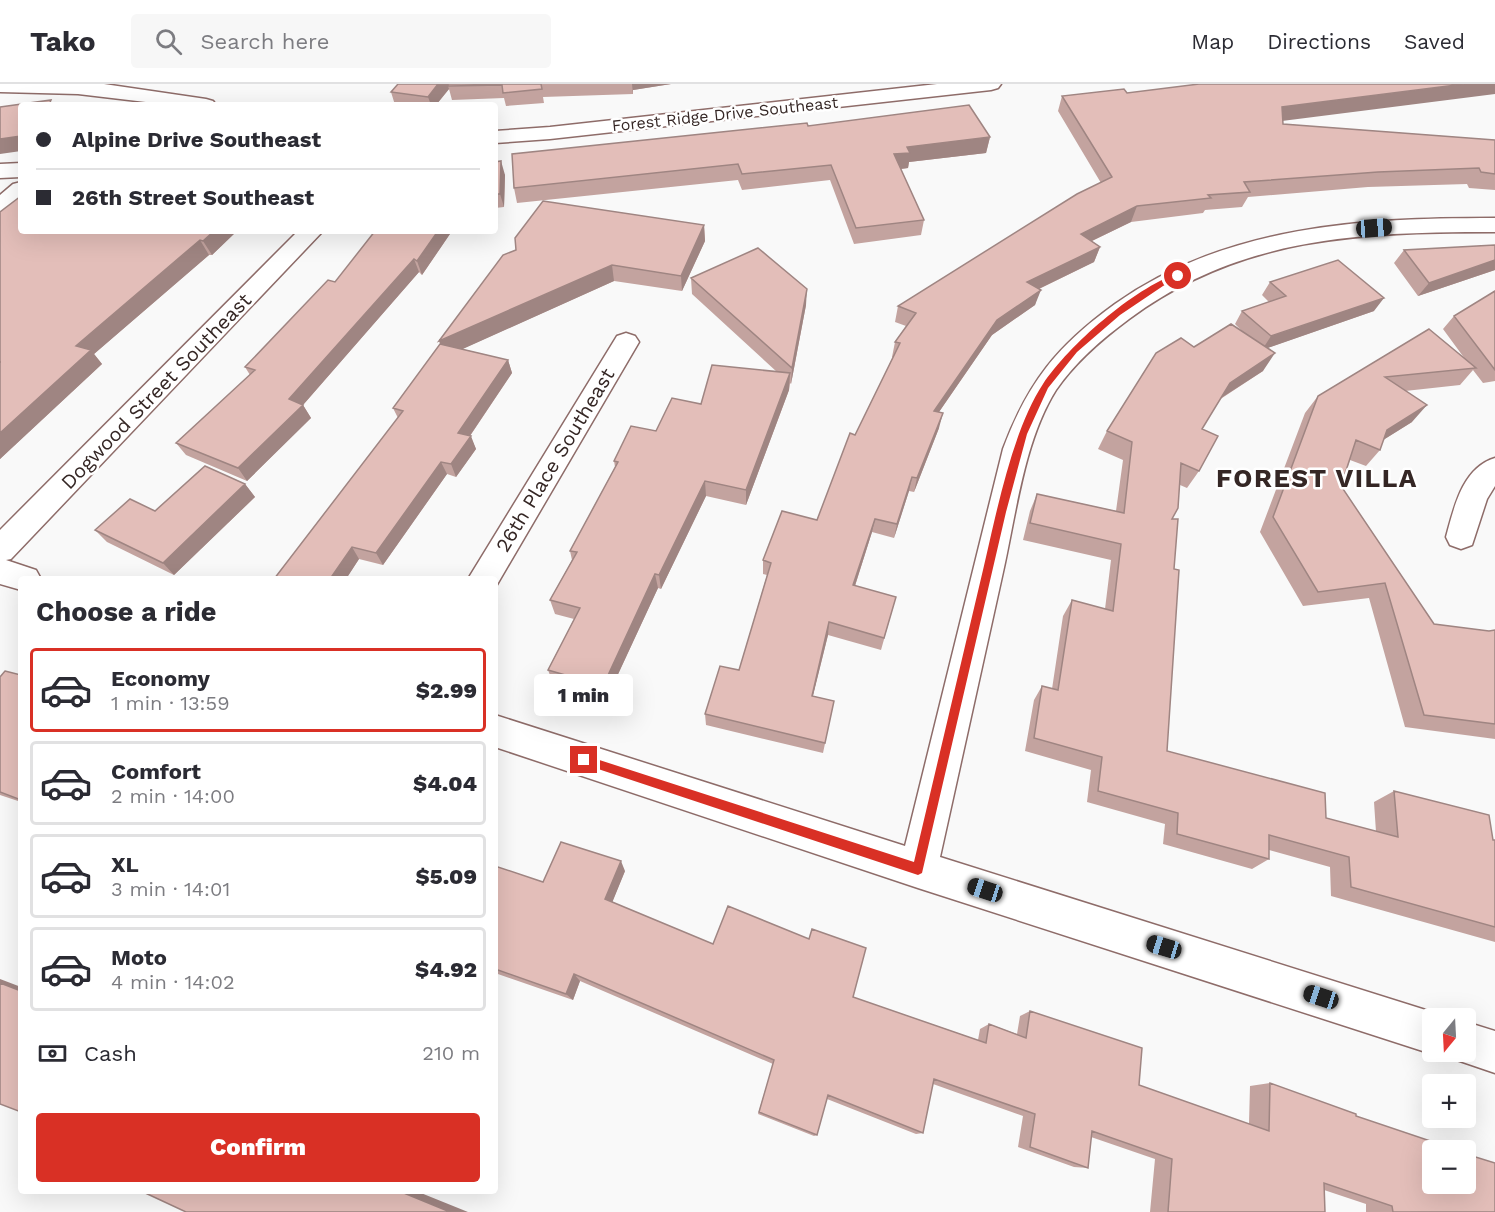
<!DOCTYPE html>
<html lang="en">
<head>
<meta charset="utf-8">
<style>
	:root { --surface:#fff; --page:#f7f7f7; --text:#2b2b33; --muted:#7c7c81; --line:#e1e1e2; --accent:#d93025 }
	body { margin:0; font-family:"Work Sans",sans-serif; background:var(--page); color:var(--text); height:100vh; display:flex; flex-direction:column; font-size:22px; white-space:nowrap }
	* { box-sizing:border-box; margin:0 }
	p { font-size:20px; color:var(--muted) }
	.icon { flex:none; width:33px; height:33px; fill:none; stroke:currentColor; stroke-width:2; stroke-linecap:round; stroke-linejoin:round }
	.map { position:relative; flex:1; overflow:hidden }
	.panel { position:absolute; left:18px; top:492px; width:480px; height:618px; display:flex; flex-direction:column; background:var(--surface); border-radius:6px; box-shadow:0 6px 24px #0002 }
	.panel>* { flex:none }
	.guide { position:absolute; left:18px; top:18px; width:480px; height:132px; border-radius:6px; box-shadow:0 6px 24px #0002; display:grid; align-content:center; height:132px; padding:0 18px; background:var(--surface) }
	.needle { width:39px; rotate:198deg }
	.fabs { position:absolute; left:1422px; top:924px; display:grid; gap:12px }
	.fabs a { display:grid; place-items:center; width:54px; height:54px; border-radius:6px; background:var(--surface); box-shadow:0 6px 24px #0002; font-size:30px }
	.end { position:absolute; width:27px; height:27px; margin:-14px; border:8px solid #d93025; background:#fff; box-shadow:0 0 0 3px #fff }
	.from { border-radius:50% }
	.bubble { position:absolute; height:42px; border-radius:6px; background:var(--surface); box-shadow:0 6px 24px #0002; font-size:20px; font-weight:800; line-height:42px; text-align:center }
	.car { position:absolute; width:18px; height:36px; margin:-18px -9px; border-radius:8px; box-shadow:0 0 4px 2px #0007; background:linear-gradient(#222 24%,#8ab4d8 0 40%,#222 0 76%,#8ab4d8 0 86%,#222 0) }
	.guide b { display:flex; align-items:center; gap:21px; height:57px; font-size:22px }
	.guide b+b { border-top:2px solid var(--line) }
	.guide i { width:15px; height:15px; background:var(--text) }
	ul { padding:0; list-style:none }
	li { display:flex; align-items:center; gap:18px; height:84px; margin:0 12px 9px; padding:0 6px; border:3px solid var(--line); border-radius:6px }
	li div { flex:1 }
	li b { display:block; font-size:22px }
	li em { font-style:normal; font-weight:800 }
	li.on { border-color:var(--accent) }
	li>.icon { width:54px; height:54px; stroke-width:1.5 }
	h2 { padding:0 18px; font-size:27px; line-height:72px }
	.pay { display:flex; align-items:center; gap:15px; height:66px; padding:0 18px; font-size:22px }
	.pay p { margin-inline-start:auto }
	.action { display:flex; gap:12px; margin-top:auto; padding:12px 18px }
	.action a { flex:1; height:69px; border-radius:6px; background:var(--accent); color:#fff; font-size:24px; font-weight:800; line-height:69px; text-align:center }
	header { display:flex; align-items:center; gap:36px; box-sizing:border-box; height:84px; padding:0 30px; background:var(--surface); border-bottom:2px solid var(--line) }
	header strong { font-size:28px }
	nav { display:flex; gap:33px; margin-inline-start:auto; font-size:21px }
	.search { width:420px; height:54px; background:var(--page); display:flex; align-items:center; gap:15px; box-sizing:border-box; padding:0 21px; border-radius:6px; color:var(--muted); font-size:22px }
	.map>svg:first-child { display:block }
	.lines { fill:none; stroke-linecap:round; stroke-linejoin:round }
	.minor-casing { stroke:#8e6c69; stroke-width:3 }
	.minor { fill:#fff; fill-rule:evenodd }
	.wall { fill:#c3a39f }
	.shaded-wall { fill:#9f8582 }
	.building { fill:#e3beb9; stroke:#9f8582; stroke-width:1.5 }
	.route { fill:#d93025 }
	.labels { text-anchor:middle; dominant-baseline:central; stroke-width:5; stroke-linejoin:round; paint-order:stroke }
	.far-street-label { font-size:16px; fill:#352725; stroke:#fff }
	.street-label { font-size:20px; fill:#352725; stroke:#fff }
	.district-label { font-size:26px; font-weight:bold; letter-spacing:1.5px; fill:#352725; stroke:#fff }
</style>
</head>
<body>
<header>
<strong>Tako</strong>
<div class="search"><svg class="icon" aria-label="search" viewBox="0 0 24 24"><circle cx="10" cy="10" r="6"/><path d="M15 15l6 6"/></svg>Search here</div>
<nav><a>Map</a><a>Directions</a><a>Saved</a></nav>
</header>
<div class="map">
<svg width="1495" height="1128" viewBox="0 0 1495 1128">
	<rect width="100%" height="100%" fill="#f9f9f9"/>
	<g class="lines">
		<defs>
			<path id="minor" d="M0 0H104L206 15 213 17 216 21H171L78 10 0 8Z
				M937 0H1001L998 4 991 6 550 55 495 59V47L550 43Z
				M21 79V93L0 94V80Z
				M21 98V116L8 127 0 129V111L13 100Z
				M1495 134V148C1361 148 1241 152 1129 235 1102 255 1075 278 1056 306 1024 357 1016 430 1003 488 982 583 961 678 940 773L1432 928 1447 934H1432V968H1438L1432 970 918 804 495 663V631L905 762 1003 365C1028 298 1057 262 1115 220 1226 141 1363 134 1495 134Z
				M298 147H323L11 475 6 476 36 486 41 495H21V506L0 500V446Z
				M626 249 635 252 639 258 495 504V495H468L617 252Z
				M1495 374V402L1487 415 1472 461 1461 465 1450 461 1446 453C1454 424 1462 384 1495 374Z
				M1466 938 1495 947V989L1451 974 1448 968H1466Z"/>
		</defs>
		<use href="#minor" class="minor-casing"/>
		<use href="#minor" class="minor"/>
	</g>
	<path class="wall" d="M398 0H671L633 6V10L543 13 544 19 506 22 504 14 452 16 449 5 436 21H395L391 8Z
		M1127 9 1283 37V40L1495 56V106L1469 104 1467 100 1368 103 1248 113 1242 123 1205 126 1203 129 1131 138 1092 157 1100 163 1094 178 1039 205 1035 221 992 251 939 328V344L914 408 909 407 894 454 872 448 855 502 896 513 881 566 828 551 813 612 834 617 823 669 706 641 705 630 739 586 767 491 763 490V476L817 436 855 351 893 273H892L895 258 906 242 895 238 898 222 1101 99 1058 27 1062 12Z
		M808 42 990 53 986 69 909 78 908 84 901 85 924 136 921 151 854 160 830 96 742 106 738 96 517 119 514 104Z
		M495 78 505 91 504 123 495 124Z
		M0 128 21 147H237L212 171H209L94 270 102 280 0 375Z
		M704 141 705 157 682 207 614 197 462 265 508 276 512 289 470 352 476 365 456 393 447 390 383 481 359 475 346 495H274L398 334 393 324 516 166Z
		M452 147 422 191 419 188 303 321 311 334 247 397 186 371 176 359 250 291 245 283 335 198Z
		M1495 161V186L1418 212 1394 179 1404 166Z
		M691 194 806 221 791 300 790 299 789 306 746 421 706 412 661 505 658 504 607 614 553 599 548 586 574 535 555 530 550 516 572 476 570 467 615 383 614 377 656 347 701 320 777 288 692 210Z
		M1270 198 1374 227 1267 264 1263 287 1219 316 1202 345 1199 387 1187 404 1180 401 1172 435 1174 485 1167 667 1326 734 1376 748 1374 718 1394 707 1493 756H1495V858L1331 812 1330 783 1269 766V775L1252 785 1163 760 1165 740 1087 718 1091 686 1025 667 1034 616 1042 602 1052 605 1063 532 1072 516 1105 525 1111 476 1023 456 1030 427 1037 410 1116 427 1123 376 1098 365 1107 347 1244 249 1235 240 1242 227 1269 218 1262 211Z
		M1495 207V297L1483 299 1473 286 1460 301 1405 307 1412 338 1383 356 1380 366 1366 382 1350 376 1341 402 1434 540 1489 547 1495 546V655L1405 643 1369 514 1303 522 1260 448 1305 329 1318 312 1429 245 1465 275 1443 245 1454 232Z
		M245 400 255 413 174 491 107 458 95 446Z
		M21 591V718L0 711V593Z
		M495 782 543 798 625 787 612 818 713 860 853 913 978 956 980 945 989 940 1017 950 1020 932 1030 927 1139 1001 1249 1040 1250 1002 1270 999 1356 1032 1495 1128H1366V1120L1324 1106 1325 1128H1150L1155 1075 1091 1053 1088 1084 1074 1083 1018 1063 1023 1032 933 1000 923 1049 916 1050 827 1015 817 1051 814 1052 758 1030 773 980 580 897 573 916 495 889Z"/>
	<path class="shaded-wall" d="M438 0H450L448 2 449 5 436 21H431L428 13Z
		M632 0H671L633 6V10Z
		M1464 0H1495V10L1274 38 1282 23Z
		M21 52V67L0 70V55Z
		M990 53 986 69 909 78 908 84 892 86 894 70 907 63Z
		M501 77 505 91 504 123 500 110Z
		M1137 122 1131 138 1075 165 1081 150Z
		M704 141 705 157 682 207 681 192Z
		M214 147H237L212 171 203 157Z
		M438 147H452L422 191 417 177Z
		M200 156 209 171 94 270 102 280 0 375V349L76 262Z
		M1100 163 1094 178 1022 213 1027 198Z
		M414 175 419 188 303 321 311 334 247 397 238 384 289 315Z
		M1495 176V186L1418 212 1429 199Z
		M612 181 614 197 445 273 439 257Z
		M807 205 806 221 791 300 792 284Z
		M1041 206 1035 221 992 251 930 341 934 327 997 236Z
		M1384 214 1374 227 1262 266 1271 252Z
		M1275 269 1263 287 1218 316 1230 299Z
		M508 276 512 289 463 362 458 349Z
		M790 289 789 306 746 421V406Z
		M1427 321 1412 338 1372 363 1387 346Z
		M943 329 939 344 914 408 917 394Z
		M471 352 476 365 456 393 451 380Z
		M441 378 447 390 383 481 376 469Z
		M912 393 909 407 894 454 897 440Z
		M705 397 706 412 661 505 659 491Z
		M245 400 255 413 174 491 163 479Z
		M875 435 872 448 851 514 853 501Z
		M352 463 359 475 346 495H330Z
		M655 490 658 504 607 614 603 602Z
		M829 538 828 551 810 623 812 612Z
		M621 777 625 787 610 824 605 815Z
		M574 890 580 897 573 916 566 910Z
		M0 895 21 903V907L0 899Z
		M399 1107H416L468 1128H450Z"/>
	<path class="building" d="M398 0H438L428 13 391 8Z
		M448 0H541L542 5 503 9 502 1 448 2Z
		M1199 0H1464L1282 23 1283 40 1495 56V90L1481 88 1479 84 1378 88 1244 98 1250 108 1208 111 1211 114 1137 122 1081 150 1100 163 1027 198 1041 206 997 236 934 327 943 329 917 394 912 393 897 440 875 435 853 501 896 513 884 554 829 538 812 612 834 617 825 659 705 630 720 582 739 586 771 479 763 476 782 427 817 436 850 349 855 351 900 259 895 258 916 229 898 222 1077 110 1112 93 1062 12 1124 5 1127 9Z
		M51 16 49 21H21V52L0 55V23Z
		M969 21 990 53 907 63 910 69 894 70 924 136 856 144 831 81 742 90 738 80 514 104 512 70 807 39 808 42Z
		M501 77 500 110H495V78Z
		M21 112V147H214L203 157 200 156 76 262 91 266 0 349V278H1H0V128Z
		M543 117 704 141 681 192 612 181 439 257 503 171 516 166 515 154Z
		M375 147H438L417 177 414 175 289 315 303 321 238 384 176 359 255 286 245 283 328 196 335 198Z
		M1495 161V176L1429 199 1404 166Z
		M758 164 807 205 792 284 691 194Z
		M1338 176 1384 214 1271 252 1242 227 1286 212 1270 198Z
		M1495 207V286L1454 232Z
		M1231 240 1275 269 1230 299 1202 345 1218 352 1199 387 1181 379 1178 424 1172 435H1178L1174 485 1179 486 1167 667 1325 709 1326 734 1398 753 1394 707 1489 731 1493 756H1495V843L1351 803 1349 773 1269 751V775L1177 750 1178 729 1098 707 1102 673 1034 654 1042 602 1058 606 1072 516 1113 527 1121 460 1030 439 1037 410 1124 429 1132 358 1107 347 1156 269 1181 254 1194 263Z
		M1429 245 1476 284 1385 293 1427 321 1387 346 1380 366 1356 356 1341 402 1434 540 1489 547 1495 546V640L1424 631 1385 499 1318 508 1273 433 1318 312Z
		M440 260 508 276 458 349 471 352 451 380 441 378 376 469 352 463 330 495H274L403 327 393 324Z
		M712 281 790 289 746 406 705 397 659 491 655 490 603 602 548 586 580 524 550 516 577 468 570 467 618 378 614 377 631 342 656 347 672 314 701 320Z
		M205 382 245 400 163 479 95 446 130 415 155 427Z
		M5 587 21 591V716L0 708V593Z
		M561 758 621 777 605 815 713 860 728 822 809 855 812 845 866 864 853 913 986 959 989 940 1026 954 1030 927 1142 964 1139 1001 1269 1047 1270 999 1356 1030V1032L1457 1066H1432V1100H1466V1070L1495 1079V1128H1393L1392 1122 1324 1099 1325 1128H1168L1172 1075 1092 1047 1088 1084 1030 1063 1035 1030 934 995 923 1049 828 1011 817 1051 759 1028 774 976 574 890 566 910 495 885V782L543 798Z
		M0 899 21 907V1028L0 1020Z
		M141 1107H399L450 1128H186Z"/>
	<path class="route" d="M1178 189 1181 193 1163 202 1120 231 1077 268 1048 304 1027 350 1006 428 922 789 918 791 580 679V672L584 671 914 778C937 681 960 583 983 486 996 431 1012 347 1043 300 1069 261 1133 205 1178 189Z"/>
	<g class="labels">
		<g class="far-street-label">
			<text transform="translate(725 30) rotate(-6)">Forest Ridge Drive Southeast</text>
		</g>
		<g class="street-label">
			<text transform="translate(156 307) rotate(-46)">Dogwood Street Southeast</text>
			<text transform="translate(555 376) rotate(-59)">26th Place Southeast</text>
		</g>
		<g class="district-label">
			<text x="1317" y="394">FOREST VILLA</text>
		</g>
	</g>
</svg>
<div class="fabs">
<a><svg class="needle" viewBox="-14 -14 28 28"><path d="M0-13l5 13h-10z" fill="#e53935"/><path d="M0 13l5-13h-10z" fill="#7c7c81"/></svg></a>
<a>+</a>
<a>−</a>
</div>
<i class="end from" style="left:1178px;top:192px"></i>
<i class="end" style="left:584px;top:676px"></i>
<div class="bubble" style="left:534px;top:590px;width:99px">1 min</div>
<i class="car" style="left:1374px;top:144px;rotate:86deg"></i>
<i class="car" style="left:985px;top:806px;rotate:288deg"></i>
<i class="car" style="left:1164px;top:863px;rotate:287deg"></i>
<i class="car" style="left:1321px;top:913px;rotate:288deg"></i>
<div class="guide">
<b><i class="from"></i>Alpine Drive Southeast</b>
<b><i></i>26th Street Southeast</b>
</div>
<section class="panel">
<h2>Choose a ride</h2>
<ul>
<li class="on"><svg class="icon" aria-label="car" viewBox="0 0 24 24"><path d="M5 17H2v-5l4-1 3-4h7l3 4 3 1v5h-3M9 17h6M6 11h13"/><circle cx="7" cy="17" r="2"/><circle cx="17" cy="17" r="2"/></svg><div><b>Economy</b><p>1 min · 13:59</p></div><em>$2.99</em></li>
<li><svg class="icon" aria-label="car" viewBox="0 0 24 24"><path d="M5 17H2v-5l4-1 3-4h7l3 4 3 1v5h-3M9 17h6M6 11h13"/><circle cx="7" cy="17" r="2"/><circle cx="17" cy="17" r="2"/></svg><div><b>Comfort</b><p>2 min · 14:00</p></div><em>$4.04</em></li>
<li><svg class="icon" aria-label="car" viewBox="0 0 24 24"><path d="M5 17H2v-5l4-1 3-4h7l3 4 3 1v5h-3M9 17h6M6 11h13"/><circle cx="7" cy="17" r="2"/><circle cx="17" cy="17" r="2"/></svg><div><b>XL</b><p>3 min · 14:01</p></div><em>$5.09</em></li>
<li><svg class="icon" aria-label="car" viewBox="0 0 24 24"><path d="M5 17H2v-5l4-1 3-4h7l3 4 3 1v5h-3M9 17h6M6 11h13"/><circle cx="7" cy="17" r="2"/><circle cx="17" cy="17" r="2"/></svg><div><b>Moto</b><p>4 min · 14:02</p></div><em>$4.92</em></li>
</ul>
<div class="pay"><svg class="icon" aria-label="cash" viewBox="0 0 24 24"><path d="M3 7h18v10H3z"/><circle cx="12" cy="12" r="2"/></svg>Cash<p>210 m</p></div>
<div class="action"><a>Confirm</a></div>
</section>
</div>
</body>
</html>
